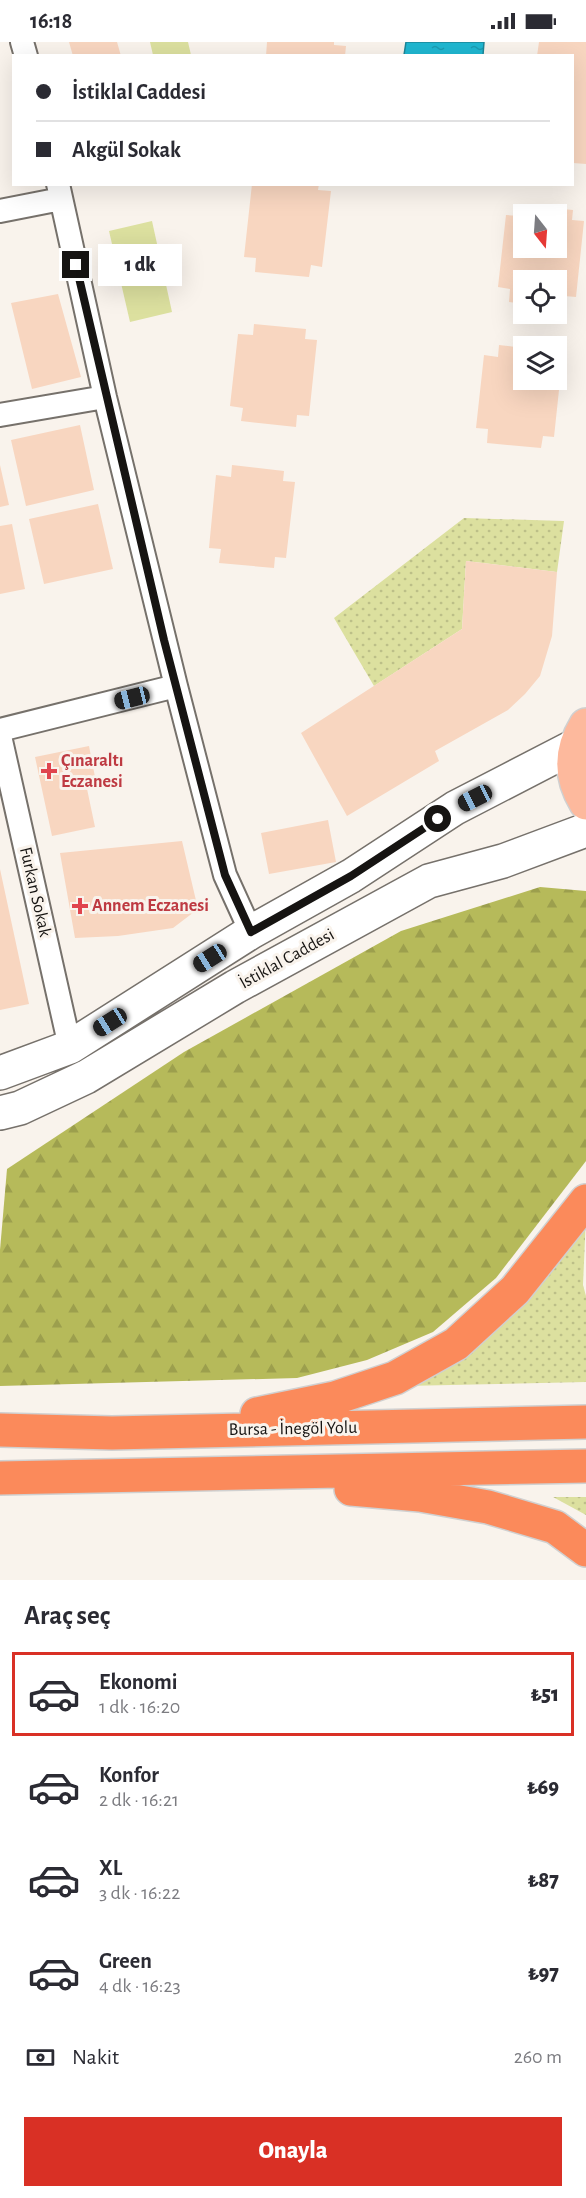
<!DOCTYPE html>
<html lang="tr">
<head>
<meta charset="utf-8">
<style>
	:root { --surface:#fff; --page:#f7f7f7; --text:#2b2b33; --muted:#7c7c81; --line:#e1e1e2; --accent:#d93025 }
	body { margin:0; font-family:"Alegreya Sans",sans-serif; background:var(--page); color:var(--text); height:100vh; display:flex; flex-direction:column; font-size:22px; white-space:nowrap }
	* { box-sizing:border-box; margin:0 }
	p { font-size:20px; color:var(--muted) }
	.icon { flex:none; width:33px; height:33px; fill:none; stroke:currentColor; stroke-width:2; stroke-linecap:round; stroke-linejoin:round }
	.map { position:relative; height:1538px; overflow:hidden }
	.side { display:flex; flex-direction:column; background:var(--surface); flex:1 }
	.side>* { flex:none }
	.guide { position:absolute; left:12px; top:12px; width:562px; height:132px; border-radius:0px; box-shadow:0 6px 24px #0002; display:grid; align-content:center; height:132px; padding:0 24px; background:var(--surface) }
	.needle { width:39px; rotate:163deg }
	.fabs { position:absolute; left:513px; top:162px; display:grid; gap:12px }
	.fabs a { display:grid; place-items:center; width:54px; height:54px; border-radius:0px; background:var(--surface); box-shadow:0 6px 24px #0002; font-size:30px }
	.end { position:absolute; width:27px; height:27px; margin:-14px; border:8px solid #161412; background:#fff; box-shadow:0 0 0 3px #fff }
	.from { border-radius:50% }
	.bubble { position:absolute; height:42px; border-radius:0px; background:var(--surface); box-shadow:0 6px 24px #0002; font-size:20px; font-weight:800; line-height:42px; text-align:center }
	.car { position:absolute; width:18px; height:36px; margin:-18px -9px; border-radius:8px; box-shadow:0 0 4px 2px #0007; background:linear-gradient(#222 24%,#8ab4d8 0 40%,#222 0 76%,#8ab4d8 0 86%,#222 0) }
	.guide b { display:flex; align-items:center; gap:21px; height:57px; font-size:22px }
	.guide b+b { border-top:2px solid var(--line) }
	.guide i { width:15px; height:15px; background:var(--text) }
	ul { padding:0; list-style:none }
	li { display:flex; align-items:center; gap:18px; height:84px; margin:0 12px 9px; padding:0 12px; border:3px solid transparent; border-radius:0px }
	li div { flex:1 }
	li b { display:block; font-size:22px }
	li em { font-style:normal; font-weight:800 }
	li.selected { border-color:var(--accent) }
	li>.icon { width:54px; height:54px; stroke-width:1.5 }
	h2 { padding:0 24px; font-size:27px; line-height:72px }
	.pay { display:flex; align-items:center; gap:15px; height:66px; padding:0 24px; font-size:22px }
	.pay p { margin-inline-start:auto }
	.primary-button { display:flex; gap:12px; margin-top:auto; padding:12px 24px }
	.primary-button a { flex:1; height:69px; border-radius:0px; background:var(--accent); color:#fff; font-size:24px; font-weight:800; line-height:69px; text-align:center }
	.status { display:flex; justify-content:space-between; align-items:center; height:42px; padding:0 30px; background:var(--surface); direction:ltr }
	.status svg { height:16px; fill:currentColor }
	.map>svg:first-child { display:block }
	.grass { fill:url(#grass-dots) }
	.forest { fill:url(#forest-firs) }
	.green { fill:#dce09f }
	.water { fill:url(#water-ripples); stroke:#1d8698; stroke-width:1.5 }
	.building { fill:#f8d6c0; fill-rule:evenodd }
	.lines { fill:none; stroke-linecap:round; stroke-linejoin:round }
	.street-casing { stroke:#76716b; stroke-width:26 }
	.secondary-casing { stroke:#76716b; stroke-width:36 }
	.primary-casing { stroke:#d0d0d0; stroke-width:36 }
	.highway-casing { stroke:#d0d0d0; stroke-width:36 }
	.street { stroke:#fff; stroke-width:22 }
	.secondary { stroke:#fff; stroke-width:33 }
	.primary { stroke:#fdb99d; stroke-width:33 }
	.highway { stroke:#fb8a5b; stroke-width:33 }
	.route { stroke:#161412; stroke-width:8 }
	.health-dot { fill:#e0444e; stroke:#f9f3ec; stroke-width:2 }
	.labels { text-anchor:middle; dominant-baseline:central; stroke-width:6; stroke-linejoin:round; paint-order:stroke }
	.health-label { font-size:18px; font-weight:bold; fill:#be3a42; stroke:#f9f3ec; text-anchor:start }
	.street-label { font-size:18px; fill:#161412; stroke:#f9f3ec }
</style>
</head>
<body>
<div class="status"><b>16:18</b><svg viewBox="0 0 49 12"><path d="M0 12V9h3v3zM5 12V6h3v6zM10 12V3h3v9zM15 12V0h3v12zM26 1h20v11H26zM47 4h2v5h-2z"/></svg></div>
<div class="map">
<svg width="586" height="1538" viewBox="0 0 586 1538">
	<defs>
		<pattern id="grass-dots" width="8" height="8" patternUnits="userSpaceOnUse" patternTransform="scale(1.5)"><rect width="8" height="8" fill="#dce09f"/><path d="M2 2h.1M6 6h.1" fill="none" stroke="#bcbf88" stroke-width="1.8" stroke-linecap="round"/></pattern>
		<pattern id="forest-firs" width="22" height="20" patternUnits="userSpaceOnUse" patternTransform="scale(1.5)"><rect width="22" height="20" fill="#b6ba5a"/><path d="M5 1l3.5 6h-7zM16 11l3.5 6h-7z" fill="#9c9f4d"/></pattern>
		<pattern id="water-ripples" width="26" height="14" patternUnits="userSpaceOnUse" patternTransform="scale(1.5)"><rect width="26" height="14" fill="#20b7d1"/><path d="M2 4q2-2 4 0t4 0M15 11q2-2 4 0t4 0" fill="none" stroke="#1c9cb2"/></pattern>
	</defs>
	<rect width="100%" height="100%" fill="#f9f3ec"/>
	<path class="grass" d="M464 476 564 479 557 530 466 519 462 587 374 644 334 576Z
		M586 1174 583 1243 586 1254V1340L404 1344Z
		M553 1455H586V1473Z"/>
	<path class="forest" d="M540 845 586 849V1119L496 1236 433 1290 367 1318 297 1336 0 1344V1208L7 1127 184 1010 401 889Z"/>
	<path class="green" d="M150 0H188L191 13H153Z
		M152 179 172 270 130 280 109 189Z"/>
	<path class="water" d="M406 0H484L483 13H404Z"/>
	<path class="building" d="M69 0H117L121 14H73Z
		M267 0H334V3L346 4 345 14H266Z
		M539 0H586V122L573 121V14H537Z
		M252 142H319L318 148 331 149 322 225 311 223 309 235 255 230 256 216 244 215Z
		M522 163 573 168 572 178 584 179 576 255 564 254 563 266 556 265V238H524V262L509 260 510 247 498 245 506 173 520 174ZM524 172H556V206H524Z
		M58 252 81 335 32 347 11 261Z
		M254 282 306 287 305 297 317 298 309 374 297 373 296 385 241 379 243 366 230 364 238 292 253 293Z
		M499 303 524 306V338H556V319L562 320 554 395 543 394 541 406 487 401 488 387 476 386 484 313 498 315Z
		M80 383 94 448 26 464 11 398Z
		M0 423 9 463 0 465Z
		M232 423 284 429 283 439 295 440 286 516 275 515 274 526 219 521 221 507 209 506 216 433 231 435Z
		M98 462 113 527 44 542 29 477Z
		M12 482 25 547 0 552V484Z
		M466 519 557 530 552 594 540 634 525 652 508 668 435 709 439 719 347 774 301 691 462 587Z
		M89 704 96 740 86 742 95 785 52 794 35 715Z
		M328 778 336 820 269 832 261 791Z
		M182 799 198 867 173 886 118 894 75 896 60 811Z
		M0 827 29 962 0 968Z"/>
	<g class="lines">
		<defs>
			<path id="street" d="M22 0 26 14
				M58 142 105 355 176 644 225 833 251 890
				M0 169 61 157
				M0 373 105 355
				M0 688 176 644
				M0 694 70 1005"/>
			<path id="secondary" d="M0 1031 70 1005 251 890 351 834 455 766 575 704
				M0 1071 20 1066 86 1035 235 945 429 839 503 819 586 788"/>
			<path id="primary" d="M586 683C570 709 570 735 586 761"/>
			<path id="highway" d="M257 1372 335 1356 395 1336 456 1302 515 1248 586 1159
				M0 1388 112 1391 586 1380
				M0 1436 586 1424
				M351 1447 420 1453 488 1465 555 1485 586 1508"/>
		</defs>
		<use href="#street" class="street-casing"/>
		<use href="#secondary" class="secondary-casing"/>
		<use href="#primary" class="primary-casing"/>
		<use href="#highway" class="highway-casing"/>
		<use href="#street" class="street"/>
		<use href="#secondary" class="secondary"/>
		<use href="#primary" class="primary"/>
		<use href="#highway" class="highway"/>
	</g>
	<g class="lines">
		<path class="route" d="M76 223 164 598 225 833 251 890 351 834 438 777"/>
	</g>
	<g class="health-dot">
		<path d="M46 720h6v6h6v6h-6v6h-6v-6h-6v-6h6z"/>
		<path d="M77 855h6v6h6v6h-6v6h-6v-6h-6v-6h6z"/>
	</g>
	<g class="labels">
		<g class="health-label">
			<text x="61" y="719">Çınaraltı<tspan x="61" dy="21">Eczanesi</tspan></text>
			<text x="92" y="864">Annem Eczanesi</text>
		</g>
		<g class="street-label">
			<text transform="translate(35 850) rotate(77)">Furkan Sokak</text>
			<text transform="translate(287 917) rotate(-29)">İstiklal Caddesi</text>
			<text transform="translate(293 1387) rotate(-1)">Bursa - İnegöl Yolu</text>
		</g>
	</g>
</svg>
<div class="fabs">
<a><svg class="needle" viewBox="-14 -14 28 28"><path d="M0-13l5 13h-10z" fill="#e53935"/><path d="M0 13l5-13h-10z" fill="#7c7c81"/></svg></a>
<a><svg class="icon" aria-label="locate" viewBox="0 0 24 24"><circle cx="12" cy="12" r="6"/><path d="M12 2v4M12 18v4M2 12h4M18 12h4"/></svg></a>
<a><svg class="icon" aria-label="layers" viewBox="0 0 24 24"><path d="M12 4l9 5-9 5-9-5zM3 14l9 5 9-5"/></svg></a>
</div>
<i class="end from" style="left:438px;top:777px"></i>
<i class="end" style="left:76px;top:223px"></i>
<div class="bubble" style="left:98px;top:202px;width:84px">1 dk</div>
<i class="car" style="left:132px;top:656px;rotate:256deg"></i>
<i class="car" style="left:475px;top:756px;rotate:243deg"></i>
<i class="car" style="left:210px;top:916px;rotate:238deg"></i>
<i class="car" style="left:110px;top:980px;rotate:238deg"></i>
<div class="guide">
<b><i class="from"></i>İstiklal Caddesi</b>
<b><i></i>Akgül Sokak</b>
</div>
</div>
<section class="side">
<h2>Araç seç</h2>
<ul>
<li class="selected"><svg class="icon" aria-label="car" viewBox="0 0 24 24"><path d="M5 17H2v-5l4-1 3-4h7l3 4 3 1v5h-3M9 17h6M6 11h13"/><circle cx="7" cy="17" r="2"/><circle cx="17" cy="17" r="2"/></svg><div><b>Ekonomi</b><p>1 dk · 16:20</p></div><em>₺51</em></li>
<li><svg class="icon" aria-label="car" viewBox="0 0 24 24"><path d="M5 17H2v-5l4-1 3-4h7l3 4 3 1v5h-3M9 17h6M6 11h13"/><circle cx="7" cy="17" r="2"/><circle cx="17" cy="17" r="2"/></svg><div><b>Konfor</b><p>2 dk · 16:21</p></div><em>₺69</em></li>
<li><svg class="icon" aria-label="car" viewBox="0 0 24 24"><path d="M5 17H2v-5l4-1 3-4h7l3 4 3 1v5h-3M9 17h6M6 11h13"/><circle cx="7" cy="17" r="2"/><circle cx="17" cy="17" r="2"/></svg><div><b>XL</b><p>3 dk · 16:22</p></div><em>₺87</em></li>
<li><svg class="icon" aria-label="car" viewBox="0 0 24 24"><path d="M5 17H2v-5l4-1 3-4h7l3 4 3 1v5h-3M9 17h6M6 11h13"/><circle cx="7" cy="17" r="2"/><circle cx="17" cy="17" r="2"/></svg><div><b>Green</b><p>4 dk · 16:23</p></div><em>₺97</em></li>
</ul>
<div class="pay"><svg class="icon" aria-label="cash" viewBox="0 0 24 24"><path d="M3 7h18v10H3z"/><circle cx="12" cy="12" r="2"/></svg>Nakit<p>260 m</p></div>
<div class="primary-button"><a>Onayla</a></div>
</section>
</body>
</html>
